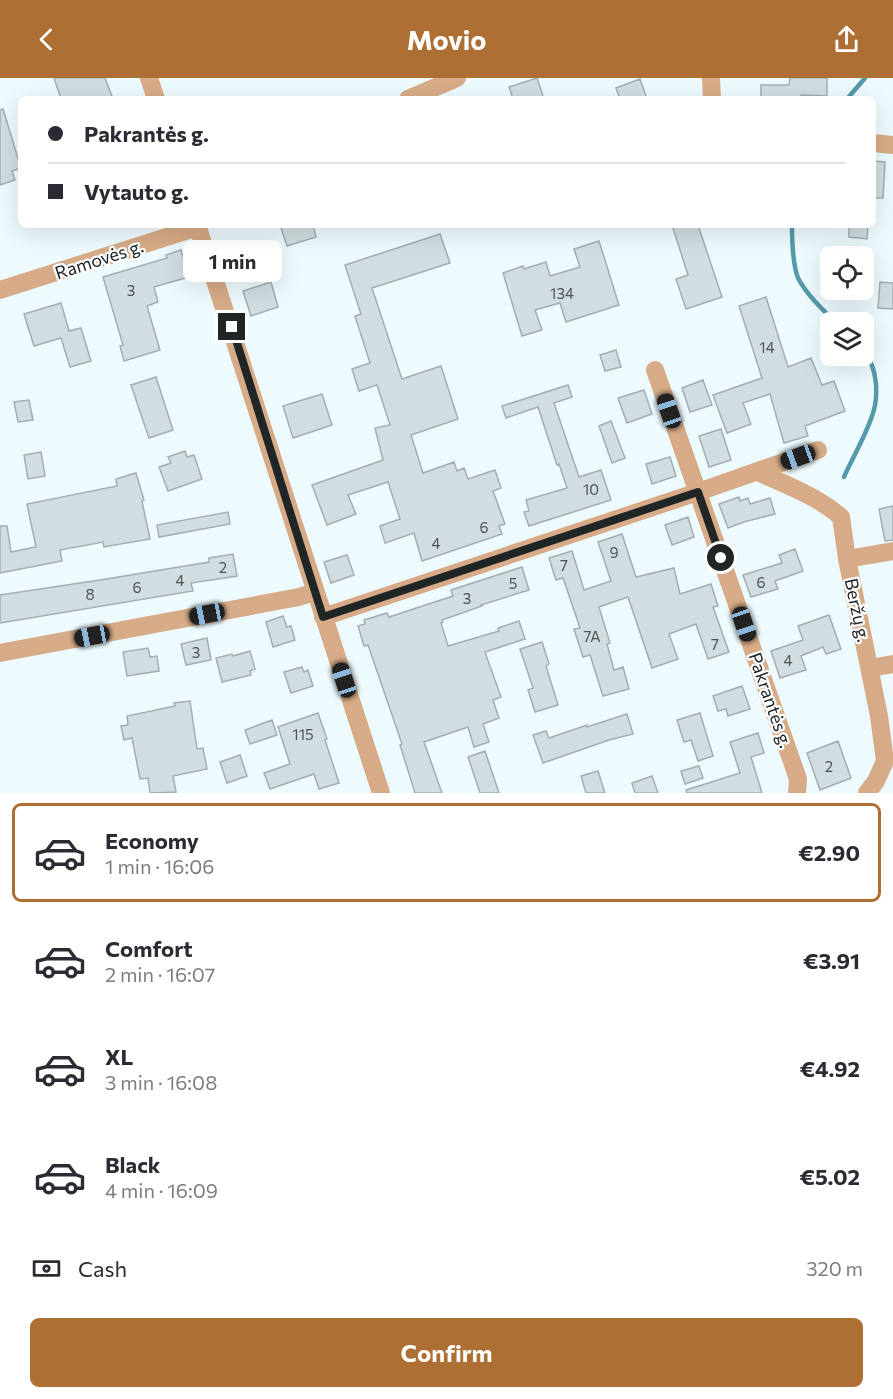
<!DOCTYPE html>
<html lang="en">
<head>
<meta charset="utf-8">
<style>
	:root { --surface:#fff; --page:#f7f7f7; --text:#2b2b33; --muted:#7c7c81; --line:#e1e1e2; --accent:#ad6f34 }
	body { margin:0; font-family:Commissioner,sans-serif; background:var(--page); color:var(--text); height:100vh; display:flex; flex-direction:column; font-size:22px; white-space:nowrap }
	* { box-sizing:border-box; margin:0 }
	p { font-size:20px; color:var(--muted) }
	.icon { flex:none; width:33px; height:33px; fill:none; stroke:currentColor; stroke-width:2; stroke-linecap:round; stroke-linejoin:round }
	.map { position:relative; height:715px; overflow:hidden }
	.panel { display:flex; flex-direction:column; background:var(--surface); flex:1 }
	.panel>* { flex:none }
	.guide { position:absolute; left:18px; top:18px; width:858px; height:132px; border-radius:9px; box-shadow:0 6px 24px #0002; display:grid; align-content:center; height:132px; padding:0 30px; background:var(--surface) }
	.tools { position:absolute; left:820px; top:168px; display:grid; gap:12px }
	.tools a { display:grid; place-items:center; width:54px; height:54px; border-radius:9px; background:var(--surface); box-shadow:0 6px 24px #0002; font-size:30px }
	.end { position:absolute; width:27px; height:27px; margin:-14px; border:8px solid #202526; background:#fff; box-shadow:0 0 0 3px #fff }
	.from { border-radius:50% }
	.bubble { position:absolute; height:42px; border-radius:9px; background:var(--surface); box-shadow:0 6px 24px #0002; font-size:20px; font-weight:700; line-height:42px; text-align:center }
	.car { position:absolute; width:18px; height:36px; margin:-18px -9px; border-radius:8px; box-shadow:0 0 4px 2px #0007; background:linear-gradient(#222 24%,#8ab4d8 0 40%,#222 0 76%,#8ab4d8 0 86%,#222 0) }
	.guide b { display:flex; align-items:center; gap:21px; height:57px; font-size:22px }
	.guide b+b { border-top:2px solid var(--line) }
	.guide i { width:15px; height:15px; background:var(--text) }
	ul { padding:10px 0 0; list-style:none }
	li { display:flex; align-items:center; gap:18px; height:99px; margin:0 12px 9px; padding:0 18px; border:3px solid transparent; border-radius:9px }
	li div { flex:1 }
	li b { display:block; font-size:22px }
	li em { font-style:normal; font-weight:700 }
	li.current { border-color:var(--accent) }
	li>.icon { width:54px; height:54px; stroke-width:1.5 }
	.pay { display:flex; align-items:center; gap:15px; height:66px; padding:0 30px; font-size:22px }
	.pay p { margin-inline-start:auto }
	.action { display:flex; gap:12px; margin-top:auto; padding:12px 30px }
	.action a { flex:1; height:69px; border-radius:9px; background:var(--accent); color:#fff; font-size:24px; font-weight:700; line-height:69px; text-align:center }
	header { display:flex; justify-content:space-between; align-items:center; height:78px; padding:0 30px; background:var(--accent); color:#fff; font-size:27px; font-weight:700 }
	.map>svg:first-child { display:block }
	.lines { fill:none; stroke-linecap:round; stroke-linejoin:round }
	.stream { stroke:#549aab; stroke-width:4.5 }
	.building { fill:#d1dde0; stroke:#a2aeb1; stroke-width:1.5 }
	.minor { stroke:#d7ab87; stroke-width:18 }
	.route { stroke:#202526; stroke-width:8 }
	.labels { text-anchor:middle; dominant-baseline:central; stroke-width:4.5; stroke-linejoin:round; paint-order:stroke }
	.number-label { font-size:15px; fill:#4c5354 }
	.street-label { font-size:18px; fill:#202526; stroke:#fff }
</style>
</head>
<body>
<header><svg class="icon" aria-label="back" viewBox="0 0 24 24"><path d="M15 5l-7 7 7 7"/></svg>Movio<svg class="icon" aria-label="share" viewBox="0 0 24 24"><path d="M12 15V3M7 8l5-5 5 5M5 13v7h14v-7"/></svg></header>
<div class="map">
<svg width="893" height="715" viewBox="0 0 893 715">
	<rect width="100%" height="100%" fill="#eefbfe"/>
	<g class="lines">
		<path class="stream" d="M847 21 865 0
			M792 147C792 161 793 187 798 200 807 217 822 231 835 244
			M844 399C853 379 865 359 872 338 879 319 878 290 864 274"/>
	</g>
	<path class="building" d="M54 0H105L113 21H61Z
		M537 0 544 21H513L509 9Z
		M790 0H827V18L801 17 802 21H761V7H789Z
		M640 1 647 21H620L616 10Z
		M3 31 21 90 12 93 15 102 0 107V32Z
		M873 83 885 84 883 120H873Z
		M280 147H313L316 159 287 168Z
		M672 147H698L722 219 686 231 676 201 688 197Z
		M849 147H868L867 161 849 159Z
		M440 156 450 185 372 210 402 301 441 288 458 341 411 357 423 395 454 384 457 393 464 390 468 401 495 392 501 410 493 413 505 446 499 448 502 456 422 483 414 455 385 465 380 448 400 441 388 404 348 417 356 436 327 447 312 407 383 382 375 350 390 347 377 307 359 313 352 291 370 285 355 238 361 236 345 187Z
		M599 163 619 227 566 244 560 225 535 232 542 252 522 258 503 195 523 188 524 191 546 184 550 198 580 189 574 171Z
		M181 172 189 199 154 209 158 224 147 228 160 272 124 283 120 268 123 267 103 199 167 180 166 177Z
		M271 204 278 229 251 238 243 213Z
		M880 204 893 205V231L878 230Z
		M766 219 788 289 811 280 822 307 834 303 845 333 805 348 808 358 784 365 770 316 743 325 751 346 727 355 713 317 762 300 739 228Z
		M61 225 69 253 81 250 91 283 70 289 61 260 34 268 24 236Z
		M616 272 621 289 605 293 600 277Z
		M156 299 173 352 149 360 131 307Z
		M703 302 712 327 690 334 682 310Z
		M568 307 572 319 554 325 579 399 601 392 611 422 529 448 524 434 529 433 526 422 567 410 559 386 557 387 538 329 506 340 502 328Z
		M644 312 652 336 627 345 618 320Z
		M322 316 332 347 293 360 283 328Z
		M29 322 33 342 18 344 14 324Z
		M611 343 625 380 612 385 599 348Z
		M721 351 731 382 709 389 699 358Z
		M185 373 187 379 194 377 202 401 168 413 159 389 171 385 168 379Z
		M41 374 45 398 28 401 24 377Z
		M670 379 676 398 652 406 646 386Z
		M136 395 144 422 142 423 150 461 104 469 103 464 60 472 62 483 0 495V448H7L11 474 36 469 27 426 117 408 116 401Z
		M739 419 740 423 748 420 750 426 770 420 775 436 744 444 728 450 719 426Z
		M893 428V462L885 463 879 431Z
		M228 434 230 446 159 459 157 447Z
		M688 439 694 459 672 467 665 447Z
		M622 456 636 499 674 490 680 516 711 506 718 528 713 529 729 574 708 581 696 546 669 556 678 581 652 590 628 519 599 529 610 565 607 566 614 592 623 589 629 611 603 618 590 577 583 579 574 551 580 550 563 500 556 502 549 480 572 473 584 512 611 503 598 464Z
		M795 471 803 493 775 503 778 511 751 519 743 497 782 485 779 477Z
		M233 476 237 498 191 505 193 513 0 545V517L100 502 209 484V480Z
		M347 477 354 497 331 505 324 484Z
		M522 489 529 512 481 527 482 528 442 542 443 544 441 545 448 568 499 553 498 550 519 543 525 561 485 574 501 619 493 622 499 640 483 646 489 664 474 669 468 649 424 664 442 715H415L400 667 402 666 368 567 364 568 358 548 365 546 364 542 387 535 389 539 453 518 451 512Z
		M829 537 841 571 826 576 823 569 801 578 806 592 780 600 771 573 803 562 798 548Z
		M283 538 287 549 291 548 295 562 273 569 266 544Z
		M207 560 211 582 186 587 181 566Z
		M542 564 549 586 546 588 558 627 535 634 528 612 533 610 520 571Z
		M148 570 150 579 157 578 159 593 127 598 123 574Z
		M250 573 255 591 250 593 251 597 222 604 216 580 232 576 233 578Z
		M302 589 304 594 308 592 313 608 291 615 284 594Z
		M742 608 750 631 728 638 726 631 718 633 713 618Z
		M190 623 197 671 203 670 207 691 173 698 176 714 150 715 148 700 140 701 132 660 124 662 121 648 128 647 127 638 175 628 174 625Z
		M318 635 327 661 325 662 339 705 319 711 314 696 270 711 264 695 290 686 278 649Z
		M700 635 713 678 698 683 691 662 684 664 677 642Z
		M627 636 633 656 609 662 543 685 533 657 546 653 549 660 587 647V649Z
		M272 642 277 657 250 666 245 652Z
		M758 655 764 675 751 679 762 715H687L686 712 740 695 730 664Z
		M838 663 851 700 820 712 807 675Z
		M485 673 499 715H480L468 679Z
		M240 677 247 698 227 705 220 684Z
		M699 688 703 700 685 706 681 693Z
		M598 693 605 715H586L581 698Z
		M652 698 658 715H635L632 705Z"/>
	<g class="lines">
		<path class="minor" d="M149 0 156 21
			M711 0 712 21
			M408 21 457 0
			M873 65 893 67
			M197 147C260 336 318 526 381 715
			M0 212 198 149
			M655 292 798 701 797 715
			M758 394C786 407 817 418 841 439L847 481 879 638 885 683 876 703 867 715
			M847 481 893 473
			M323 539 698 414 818 372
			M0 575 299 519 315 514
			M870 590 893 586"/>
	</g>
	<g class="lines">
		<path class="route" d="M232 249 323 539 698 414 721 480"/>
	</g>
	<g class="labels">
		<g class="number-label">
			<text x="131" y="212">3</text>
			<text x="562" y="215">134</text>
			<text x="767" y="269">14</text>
			<text x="591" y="411">10</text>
			<text x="484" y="449">6</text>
			<text x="436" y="465">4</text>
			<text x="614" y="474">9</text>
			<text x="564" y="487">7</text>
			<text x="223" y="489">2</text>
			<text x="180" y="502">4</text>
			<text x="761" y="504">6</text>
			<text x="513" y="505">5</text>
			<text x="137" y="509">6</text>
			<text x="90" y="516">8</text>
			<text x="467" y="520">3</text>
			<text x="592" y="558">7A</text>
			<text x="715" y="566">7</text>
			<text x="196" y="574">3</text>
			<text x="788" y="582">4</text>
			<text x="303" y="656">115</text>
			<text x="829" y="688">2</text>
		</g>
		<g class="street-label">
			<text transform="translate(99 181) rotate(-18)">Ramovės g.</text>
			<text transform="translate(858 532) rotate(78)">Beržų g.</text>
			<text transform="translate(771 622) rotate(71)">Pakrantės g.</text>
		</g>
	</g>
</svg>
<div class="tools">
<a><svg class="icon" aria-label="locate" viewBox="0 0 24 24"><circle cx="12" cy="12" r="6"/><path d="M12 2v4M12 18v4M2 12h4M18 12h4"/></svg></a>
<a><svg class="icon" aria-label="layers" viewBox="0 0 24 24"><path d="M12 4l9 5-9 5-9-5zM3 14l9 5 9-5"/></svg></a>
</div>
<i class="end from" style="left:721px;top:480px"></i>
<i class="end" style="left:232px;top:249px"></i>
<div class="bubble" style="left:183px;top:162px;width:99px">1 min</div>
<i class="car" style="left:669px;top:333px;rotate:341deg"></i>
<i class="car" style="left:798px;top:379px;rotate:250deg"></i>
<i class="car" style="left:207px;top:536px;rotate:259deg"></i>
<i class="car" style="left:744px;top:546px;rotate:161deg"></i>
<i class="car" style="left:92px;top:558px;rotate:259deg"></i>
<i class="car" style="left:344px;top:602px;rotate:342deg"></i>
<div class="guide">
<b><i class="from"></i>Pakrantės g.</b>
<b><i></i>Vytauto g.</b>
</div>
</div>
<section class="panel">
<ul>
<li class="current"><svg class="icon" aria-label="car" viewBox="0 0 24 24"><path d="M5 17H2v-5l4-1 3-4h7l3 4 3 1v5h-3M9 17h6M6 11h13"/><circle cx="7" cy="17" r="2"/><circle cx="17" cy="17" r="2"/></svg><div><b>Economy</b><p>1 min · 16:06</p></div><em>€2.90</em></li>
<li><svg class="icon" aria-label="car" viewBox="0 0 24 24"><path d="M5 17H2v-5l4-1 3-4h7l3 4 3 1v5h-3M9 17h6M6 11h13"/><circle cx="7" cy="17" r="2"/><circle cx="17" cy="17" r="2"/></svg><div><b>Comfort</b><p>2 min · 16:07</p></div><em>€3.91</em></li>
<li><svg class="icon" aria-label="car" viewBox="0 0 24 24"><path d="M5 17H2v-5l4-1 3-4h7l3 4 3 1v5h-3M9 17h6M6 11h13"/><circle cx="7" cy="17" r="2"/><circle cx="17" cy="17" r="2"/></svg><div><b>XL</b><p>3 min · 16:08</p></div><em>€4.92</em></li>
<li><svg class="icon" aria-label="car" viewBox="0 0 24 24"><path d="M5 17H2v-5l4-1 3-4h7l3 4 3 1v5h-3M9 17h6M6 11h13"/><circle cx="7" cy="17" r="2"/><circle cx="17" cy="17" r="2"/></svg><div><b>Black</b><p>4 min · 16:09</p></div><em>€5.02</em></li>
</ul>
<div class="pay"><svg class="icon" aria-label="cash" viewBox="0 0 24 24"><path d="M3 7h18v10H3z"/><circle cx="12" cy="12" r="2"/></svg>Cash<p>320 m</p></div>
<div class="action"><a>Confirm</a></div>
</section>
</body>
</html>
